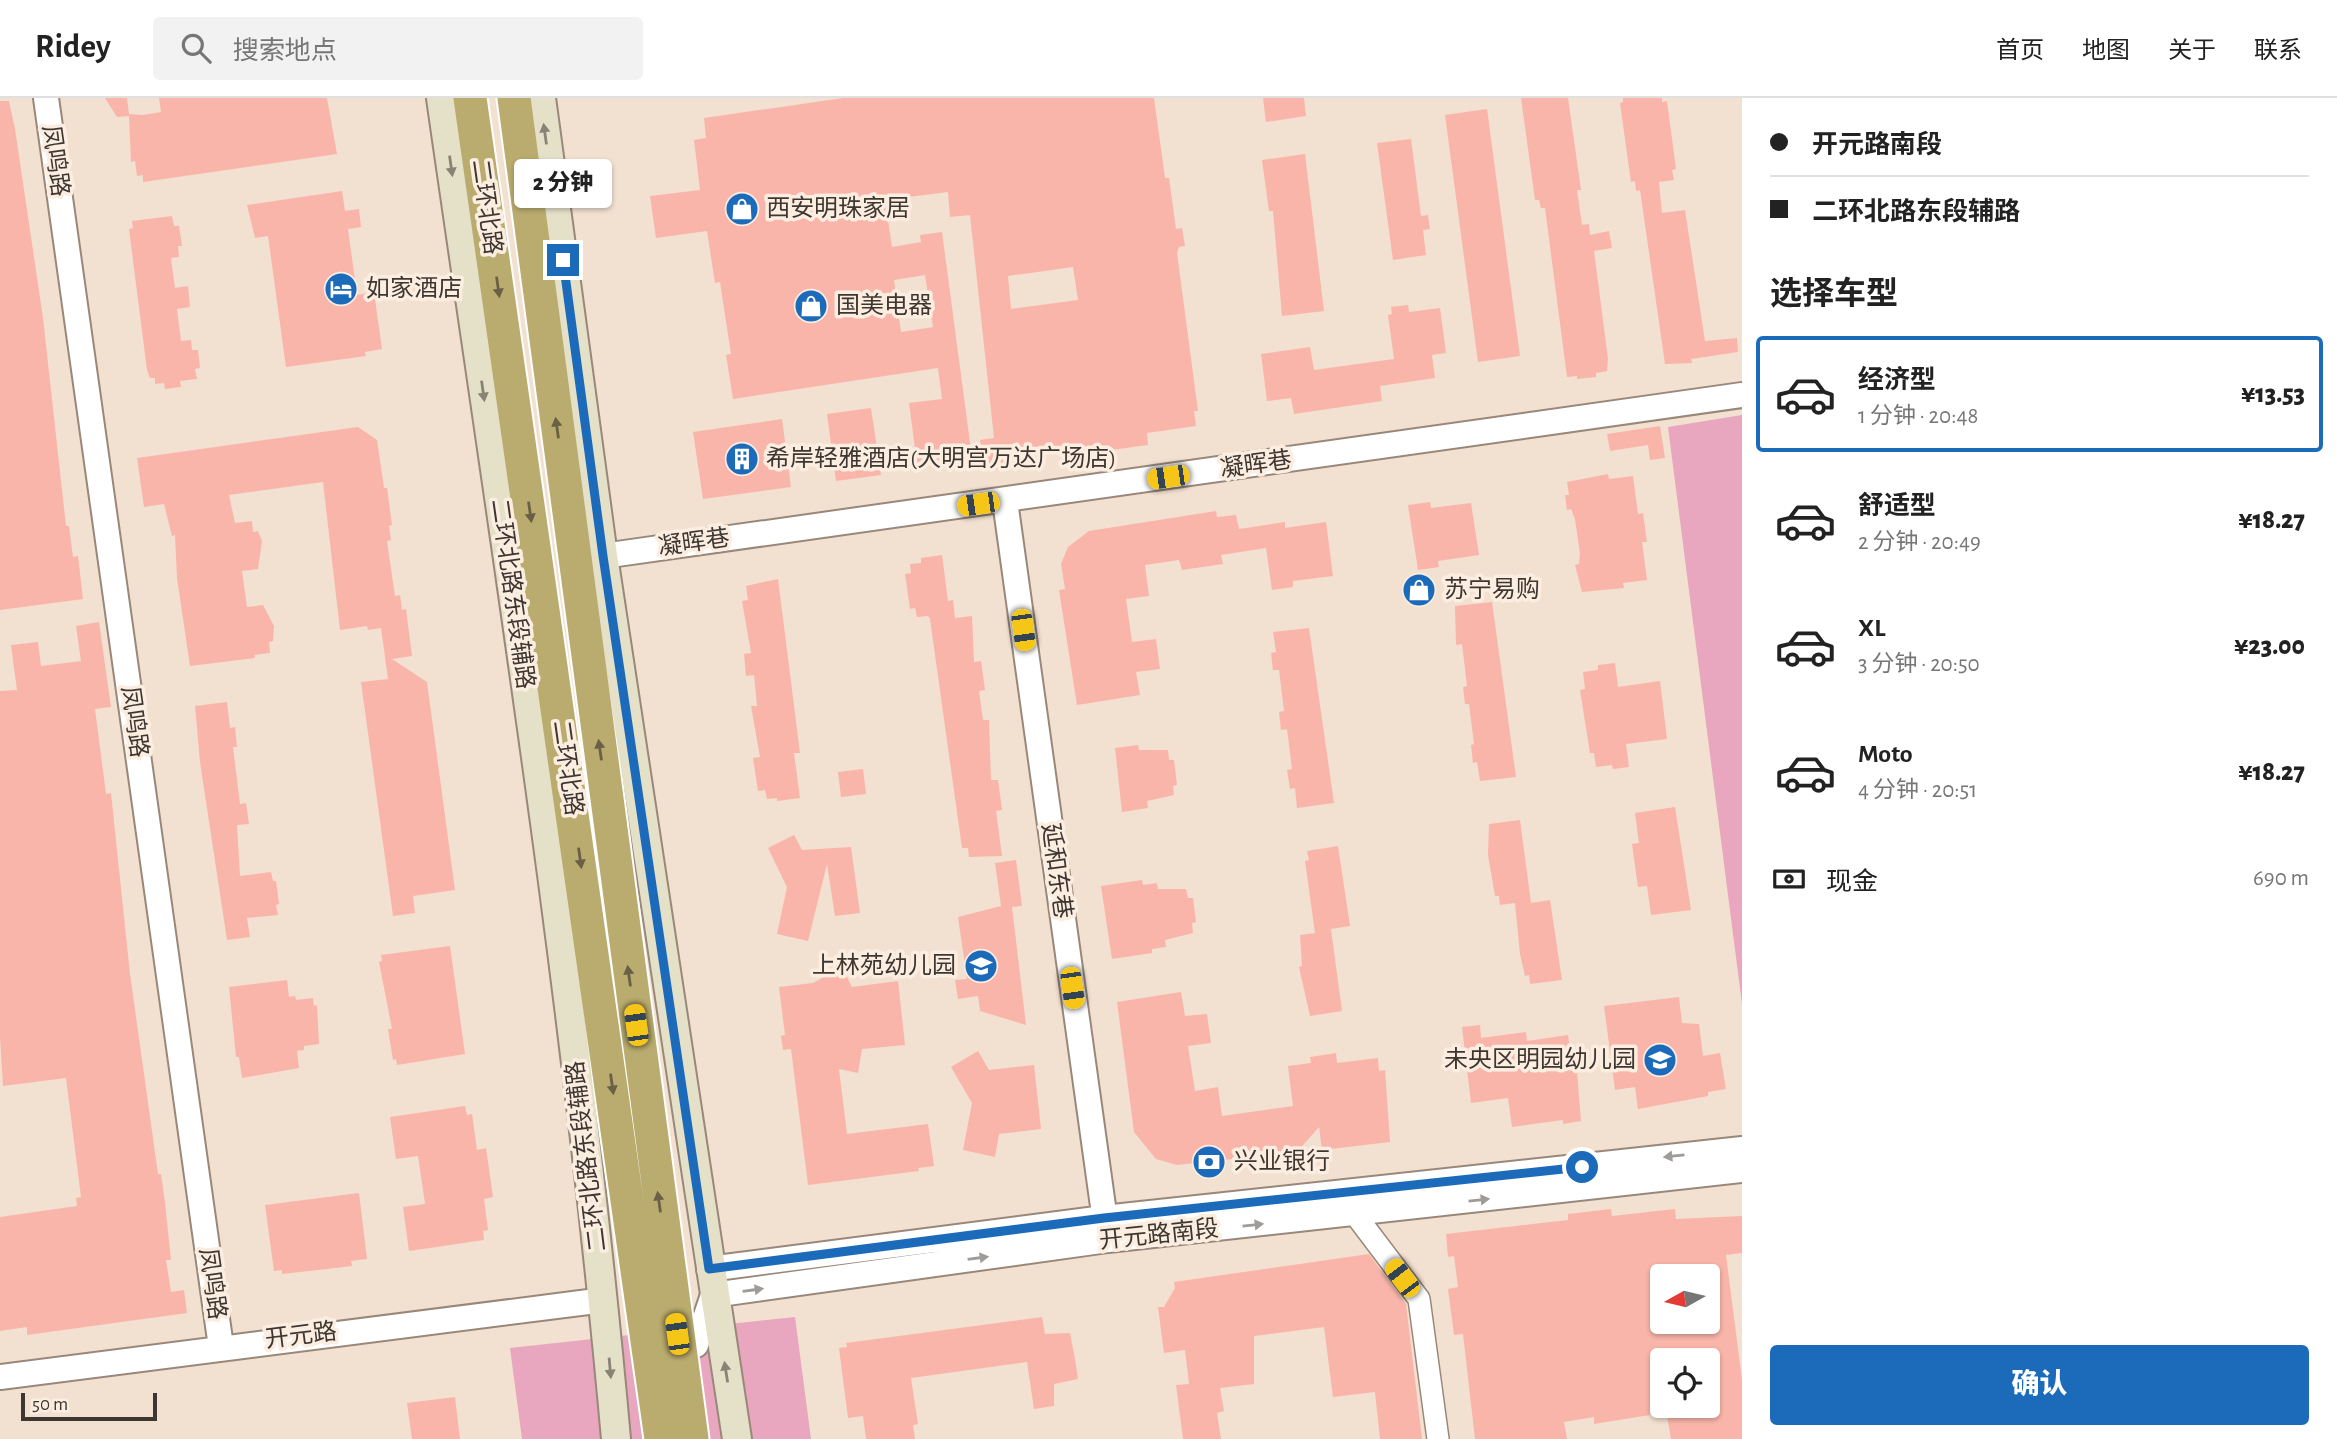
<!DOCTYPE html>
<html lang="zh">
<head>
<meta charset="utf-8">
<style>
	:root { --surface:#fff; --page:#f2f2f2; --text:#222; --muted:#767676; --line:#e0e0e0; --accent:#1c6bba }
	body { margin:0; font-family:"Alegreya Sans","Noto Sans SC",sans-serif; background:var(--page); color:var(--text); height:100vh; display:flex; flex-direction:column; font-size:26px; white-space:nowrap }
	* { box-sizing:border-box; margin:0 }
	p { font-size:23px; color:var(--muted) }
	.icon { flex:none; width:38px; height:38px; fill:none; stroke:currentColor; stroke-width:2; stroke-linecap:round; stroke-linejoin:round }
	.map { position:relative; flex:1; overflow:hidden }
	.panel { display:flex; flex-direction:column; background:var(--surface); width:595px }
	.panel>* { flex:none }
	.hud { display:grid; align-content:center; height:154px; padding:0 28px; background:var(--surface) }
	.needle { width:46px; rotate:262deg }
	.controls { position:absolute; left:1650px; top:1166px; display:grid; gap:14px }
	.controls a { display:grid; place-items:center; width:70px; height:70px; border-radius:7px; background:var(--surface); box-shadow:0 2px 5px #0004; font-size:35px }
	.scale { position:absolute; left:21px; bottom:18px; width:136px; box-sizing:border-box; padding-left:7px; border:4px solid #3e3731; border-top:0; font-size:19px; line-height:24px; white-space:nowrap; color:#3e3731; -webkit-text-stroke:5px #fcede1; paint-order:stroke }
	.end { position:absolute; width:32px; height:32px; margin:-16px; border:9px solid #1c6bba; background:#fff; box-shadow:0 0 0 4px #fff }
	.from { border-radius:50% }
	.bubble { position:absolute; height:49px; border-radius:7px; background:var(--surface); box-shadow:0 2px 5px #0004; font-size:23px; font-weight:800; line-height:49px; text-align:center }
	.car { position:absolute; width:21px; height:42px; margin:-21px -10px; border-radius:9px; box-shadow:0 0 5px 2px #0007; background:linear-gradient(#f5c518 24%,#345 0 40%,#f5c518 0 76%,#345 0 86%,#f5c518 0) }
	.hud b { display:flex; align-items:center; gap:24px; height:66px; font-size:26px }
	.hud b+b { border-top:2px solid var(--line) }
	.hud i { width:18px; height:18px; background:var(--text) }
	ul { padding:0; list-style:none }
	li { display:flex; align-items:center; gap:21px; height:116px; margin:0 14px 10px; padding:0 14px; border:4px solid transparent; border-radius:7px }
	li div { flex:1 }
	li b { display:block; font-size:26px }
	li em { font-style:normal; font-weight:800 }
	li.active { border-color:var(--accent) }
	li>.icon { width:63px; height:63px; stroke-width:1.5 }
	h2 { padding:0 28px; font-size:32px; line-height:84px }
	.pay { display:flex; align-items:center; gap:18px; height:77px; padding:0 28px; font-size:26px }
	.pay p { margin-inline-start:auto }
	.primary-button { display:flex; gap:14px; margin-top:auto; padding:14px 28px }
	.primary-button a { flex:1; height:80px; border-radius:7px; background:var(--accent); color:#fff; font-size:28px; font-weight:800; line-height:80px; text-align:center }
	header { display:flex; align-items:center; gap:42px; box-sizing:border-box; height:98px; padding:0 35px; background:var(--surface); border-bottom:2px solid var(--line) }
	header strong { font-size:33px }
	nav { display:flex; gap:38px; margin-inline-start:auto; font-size:24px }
	.search { width:490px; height:63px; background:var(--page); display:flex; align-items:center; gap:18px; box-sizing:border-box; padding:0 24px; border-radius:7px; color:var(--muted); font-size:26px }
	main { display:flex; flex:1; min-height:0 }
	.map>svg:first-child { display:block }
	.green { fill:#e8a7bf }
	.building { fill:#fab5aa; fill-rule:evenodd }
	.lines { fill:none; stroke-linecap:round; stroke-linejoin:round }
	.minor-casing { stroke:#99887a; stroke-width:24 }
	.tertiary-casing { stroke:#99887a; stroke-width:28 }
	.secondary-casing { stroke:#99887a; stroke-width:32 }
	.trunk-casing { stroke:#fff; stroke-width:37 }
	.minor { stroke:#fff; stroke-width:21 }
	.tertiary { stroke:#fff; stroke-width:24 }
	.secondary { stroke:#e5e0c8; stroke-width:28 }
	.trunk { stroke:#baac6e; stroke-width:33 }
	.oneway { fill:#898375 }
	.oneway2 { fill:#696046 }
	.oneway3 { fill:#9e9b98 }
	.route { stroke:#1c6bba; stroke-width:9 }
	.labels { text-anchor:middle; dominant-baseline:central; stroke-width:7; stroke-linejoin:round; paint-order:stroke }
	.street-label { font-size:24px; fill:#3e3731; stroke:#fcede1 }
	.poi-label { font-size:24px; fill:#3e3731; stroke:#fcede1; text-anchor:start }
</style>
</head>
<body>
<header>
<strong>Ridey</strong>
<div class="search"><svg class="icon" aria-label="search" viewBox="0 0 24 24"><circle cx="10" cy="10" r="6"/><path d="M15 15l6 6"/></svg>搜索地点</div>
<nav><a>首页</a><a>地图</a><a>关于</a><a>联系</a></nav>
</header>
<main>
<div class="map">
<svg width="1742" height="1341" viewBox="0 0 1742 1341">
	<rect width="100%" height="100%" fill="#f2e0d0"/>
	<path class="green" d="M1742 317V906L1668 329Z
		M795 1219 811 1341H522L510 1250Z"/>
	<path class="building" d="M105 0H127L129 16 143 17 161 14 159 0H327L337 56 143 84V77L137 78 135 63 131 64 129 18 117 19Z
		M843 0H1154L1165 80H1169L1176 131 1182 130 1185 148 1179 149 1177 155 1198 313H1194L1196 328 1147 335 1148 347 1081 356 1080 348 1005 358 1007 370 985 373 980 342 994 340 970 117 950 119 948 94 885 102 892 149 921 144 920 137 942 134 971 352 940 356 941 362 917 365 909 305 942 301 938 270 733 301 726 257 731 256 720 184 715 185 707 133 656 140 650 98 700 92 694 42 706 40 704 20ZM1073 169 1078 202 1011 211 1008 178ZM925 177 933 229 901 234 894 182Z
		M1263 0H1304L1306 18 1266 24Z
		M1521 0H1568L1581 92H1577L1582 127 1589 126 1590 137 1609 133 1612 150 1594 153 1608 261 1607 273 1596 275V279L1577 281V278L1567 279 1545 110H1541L1539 102H1535Z
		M1623 0H1662V4L1667 3 1676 71 1672 72 1674 82 1659 84 1662 115 1685 112 1705 243 1737 240 1738 254 1691 261 1692 265 1665 266 1640 92 1636 93 1635 83 1631 84 1620 5 1623 4Z
		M0 3H9L15 31 43 220 66 428H69L73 459 78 458 83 501 0 512Z
		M1487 11 1520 258 1478 264 1445 17Z
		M1411 41 1421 118 1428 117 1430 131 1423 132 1426 157 1393 162 1377 45Z
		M1305 56 1324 213 1282 218 1273 113H1269L1262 62Z
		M342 93 345 113 359 111 361 129 348 131 357 197 374 194 382 251 365 254 366 258 286 269 268 138 255 140 247 107Z
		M172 118 174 128H179L182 148H178L179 159 171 160 175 190 188 188 190 209 177 211 181 243 191 242 192 252H198L200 270 195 271 197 281 180 283 181 289 165 291 164 285 155 286V280H150L147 272 129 131 133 130 132 123Z
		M1408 207 1409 214 1440 210 1446 255 1432 257 1435 280 1380 288 1382 303 1294 316 1291 300 1267 303 1261 256 1310 249 1314 272 1394 261 1388 217 1392 216 1391 209Z
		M871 310 881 377 836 383 827 316Z
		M782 321 791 389 703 401 693 334Z
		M1660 328 1665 360 1650 362 1648 347 1610 353 1607 336Z
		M358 329 377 342 384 390H387L392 427 389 428 391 442 387 443 395 498 400 497 402 512 406 511 412 558 392 561 427 584 455 792 413 798 415 815 393 818 361 584 388 581 381 530 368 532 367 528 340 532 323 384 229 397 235 425 252 423 253 434 258 433 262 443 258 471 242 473 247 509 263 507 274 528 273 543 269 544 270 555 254 557 255 560 190 568 177 480 175 437 172 438 164 406 144 409 137 360Z
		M1608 376 1609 381 1633 378 1638 416 1643 415 1647 444H1642L1647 482 1623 485 1624 490 1582 494 1575 467 1579 466 1580 456 1575 421 1571 411 1567 412 1565 397H1569L1567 384Z
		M1430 404 1431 410 1471 405 1479 457 1438 463 1439 469 1418 472 1408 407Z
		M1216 413 1217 419 1236 417 1239 431 1285 424V430L1326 424 1333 478 1293 483V489L1272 492 1266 450 1221 457 1223 466 1182 472 1179 462 1145 467 1149 498 1126 501 1132 544 1156 541 1160 571 1136 574 1140 597 1077 607 1059 492 1065 491 1061 466 1068 449 1089 433Z
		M942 457 948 503 953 502 955 520 972 518 974 564 981 563 985 592 979 593 983 622H989L991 682H998L1002 712 996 713 1002 758 969 759 968 750H962L930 521 928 518 917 519 915 510 910 511 905 476 911 475 910 466 921 465V460Z
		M778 481 800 655H794L800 700 777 703V700L767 701 765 692 758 693 753 660 760 659 751 608H757L754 577 746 578 744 556 751 555 742 503 748 502 746 488Z
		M1492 504 1516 679 1480 683 1477 664 1473 665 1471 647 1474 646 1469 606H1465L1463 589 1467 588 1462 546 1456 547 1455 508Z
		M99 524 111 609 95 611 106 696 111 695 130 876 158 1076H161L165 1104 171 1162H166L171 1194 184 1192 187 1215 27 1237V1229L0 1233V1119L77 1108 76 1100 81 1099 66 980 3 988 0 940V593L17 592 11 547 38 544 41 568 81 563 76 528Z
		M1309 530 1334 705 1297 710 1295 690 1290 691 1287 672 1292 671 1287 631 1281 632 1279 614 1284 613 1279 572H1273L1271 555 1276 554 1273 534Z
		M1615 565 1618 589 1660 583 1667 641 1626 646 1629 669 1613 671 1612 667 1596 669 1594 655H1590L1580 592 1585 591 1583 574 1598 572V567Z
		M227 604 230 630 235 629 237 649H233L240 706 246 705 249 726 237 727 240 778 271 774 273 783H276L279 806 276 807 278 817 247 820 250 839 227 842 200 664 195 608Z
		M1138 647 1139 652H1168L1169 662H1174L1177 687 1173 688 1174 697 1147 703 1148 710 1122 714 1115 650Z
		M863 671 866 696 841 699 838 674Z
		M1675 709 1691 812 1651 817 1647 788 1638 789 1632 746 1639 745 1635 715Z
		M1520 722 1531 805 1550 802 1562 882 1530 886 1529 877 1525 878 1520 856 1515 805 1500 807 1499 798H1495L1488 757 1489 726Z
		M794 737 802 752 851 749 860 815 835 818 827 766 808 843 777 836 787 789 768 750Z
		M1338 748 1350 828 1331 831 1342 913 1310 918 1299 869 1302 868 1300 837 1315 835 1305 763 1309 762 1307 753Z
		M1016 762 1022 808 1012 809 1026 927 980 913 978 898 958 901 955 882 967 881 958 819 1001 808 995 765Z
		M1142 782 1143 787 1157 785 1158 791H1186L1188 800H1193L1196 824 1192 825 1193 835 1165 842 1166 849 1152 851V855L1112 861 1101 788Z
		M450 848 465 956 397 967 396 961 393 962 388 931H392L379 864 382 863 381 857Z
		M842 869 852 889 898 883 905 947 862 951 858 975 839 971 847 1036 928 1026 934 1068 918 1070 919 1073 808 1087 791 951 783 952 781 938 785 937 779 889 813 885Z
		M287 882 289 899 295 898 296 902 313 900 314 908 317 907 319 946 304 948V952L297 953 299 970 242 980 239 959H236L229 889Z
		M1181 894 1185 918 1207 916 1211 945 1188 948 1195 993 1218 989 1222 1018 1293 1008 1288 968 1311 965 1310 959 1336 955 1337 965 1378 960 1379 973 1385 972 1390 1044 1322 1052 1319 1029 1297 1054 1177 1067 1156 1061 1134 1034 1117 904Z
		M1679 899 1682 925 1699 926 1703 958 1720 955 1726 991 1708 994V998L1638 1011 1635 989 1615 992 1604 908Z
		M1480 927 1481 940 1526 934 1527 943 1568 937 1570 950H1575L1581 1023 1563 1026V1022L1512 1029 1508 1000 1471 1005 1462 929Z
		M978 953 989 972 1034 967 1041 1031 999 1036 995 1059 963 1052 972 1005 951 969Z
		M465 1008 467 1017 472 1016 477 1052 486 1050 493 1099 484 1101 488 1132 483 1133 484 1142 409 1153 403 1109 425 1106 418 1058 396 1061 390 1019Z
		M359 1095 367 1161 351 1163 352 1168 327 1171 282 1176V1172L274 1173 265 1107Z
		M1611 1111 1612 1118 1675 1111 1676 1121 1742 1118V1155L1726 1157 1742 1282V1341H1671L1665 1307H1708V1262H1662V1315L1594 1326V1319L1564 1324 1567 1341H1475L1463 1236 1454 1237 1448 1191 1458 1189 1454 1158 1448 1159 1446 1136 1568 1122V1116ZM1662 1178H1708V1223H1662Z
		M1369 1156 1406 1206 1422 1341H1380L1375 1294 1333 1299 1324 1229 1254 1238V1286L1220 1290 1224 1313 1217 1315 1221 1341H1183L1176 1287 1189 1286 1185 1252 1164 1255 1158 1209H1164L1175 1190 1174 1184Z
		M1042 1219 1045 1236 1070 1235 1075 1261 1078 1281 1054 1286V1308L1034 1311 1027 1264 911 1280 918 1326 913 1327 915 1341H866L863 1318 848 1320 839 1250 847 1249 846 1245Z
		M455 1299 460 1341H412L407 1305Z"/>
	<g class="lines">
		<defs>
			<path id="minor" d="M1354 1115 1419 1201 1438 1341"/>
			<path id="tertiary" d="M46 0 221 1249
				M1005 403 1107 1137
				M603 458 1742 297
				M709 1171 1104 1120 1742 1051
				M696 1247 713 1197 1108 1142 1742 1072
				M0 1279 604 1202"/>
			<path id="secondary" d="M441 0C505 446 576 892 616 1341
				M541 0 603 458 737 1341"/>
			<path id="trunk" d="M470 0 661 1341
				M514 0 692 1341"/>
		</defs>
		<use href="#minor" class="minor-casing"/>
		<use href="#tertiary" class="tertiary-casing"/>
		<use href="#secondary" class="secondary-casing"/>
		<use href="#trunk" class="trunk-casing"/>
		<use href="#minor" class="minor"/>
		<use href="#tertiary" class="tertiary"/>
		<use href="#secondary" class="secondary"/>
		<use href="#trunk" class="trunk"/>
	</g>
	<defs><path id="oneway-solid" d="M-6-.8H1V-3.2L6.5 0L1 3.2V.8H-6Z" transform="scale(1.75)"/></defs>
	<g class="oneway">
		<use href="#oneway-solid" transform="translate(545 36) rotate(-98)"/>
		<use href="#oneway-solid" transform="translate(451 68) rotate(82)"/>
		<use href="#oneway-solid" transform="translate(483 293) rotate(82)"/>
		<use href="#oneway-solid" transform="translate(610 1270) rotate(85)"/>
		<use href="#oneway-solid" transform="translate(726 1274) rotate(-99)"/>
	</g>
	<g class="oneway2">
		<use href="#oneway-solid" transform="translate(498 189) rotate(82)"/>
		<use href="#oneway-solid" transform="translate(557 330) rotate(-98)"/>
		<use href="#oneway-solid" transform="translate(530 414) rotate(82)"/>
		<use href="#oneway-solid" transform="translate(600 652) rotate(-98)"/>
		<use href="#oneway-solid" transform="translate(580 760) rotate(82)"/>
		<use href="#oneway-solid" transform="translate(629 878) rotate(-98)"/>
		<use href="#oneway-solid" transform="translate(612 986) rotate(82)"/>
		<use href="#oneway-solid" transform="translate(659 1104) rotate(-98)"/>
	</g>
	<g class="oneway3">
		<use href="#oneway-solid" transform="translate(1674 1058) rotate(174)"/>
		<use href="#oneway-solid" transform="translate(1479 1102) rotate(-6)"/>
		<use href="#oneway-solid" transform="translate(1253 1127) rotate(-6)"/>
		<use href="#oneway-solid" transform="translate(978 1160) rotate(-8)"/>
		<use href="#oneway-solid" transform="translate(753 1192) rotate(-8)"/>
	</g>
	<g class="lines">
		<path class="route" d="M563 162 603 458 709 1171 1104 1120 1582 1069"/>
	</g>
	<defs>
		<symbol id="shop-disc" viewBox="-11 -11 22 22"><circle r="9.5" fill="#1c6bba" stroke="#fcede1"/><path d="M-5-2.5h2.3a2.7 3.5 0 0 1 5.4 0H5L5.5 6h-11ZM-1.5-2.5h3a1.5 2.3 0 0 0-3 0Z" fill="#fff"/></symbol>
		<symbol id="hotel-disc" viewBox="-11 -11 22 22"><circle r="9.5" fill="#1c6bba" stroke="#fcede1"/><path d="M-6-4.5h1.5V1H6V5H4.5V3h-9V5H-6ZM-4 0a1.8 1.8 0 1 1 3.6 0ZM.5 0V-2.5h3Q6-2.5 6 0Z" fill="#fff"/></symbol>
		<symbol id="building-disc" viewBox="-11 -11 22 22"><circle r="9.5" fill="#1c6bba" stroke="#fcede1"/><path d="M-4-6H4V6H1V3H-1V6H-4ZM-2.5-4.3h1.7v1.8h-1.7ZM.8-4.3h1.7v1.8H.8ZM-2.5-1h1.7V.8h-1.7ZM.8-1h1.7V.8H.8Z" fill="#fff"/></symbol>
		<symbol id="school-disc" viewBox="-11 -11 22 22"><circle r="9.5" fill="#1c6bba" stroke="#fcede1"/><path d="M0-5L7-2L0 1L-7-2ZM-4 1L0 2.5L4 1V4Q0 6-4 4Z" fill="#fff"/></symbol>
		<symbol id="bank-disc" viewBox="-11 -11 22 22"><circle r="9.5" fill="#1c6bba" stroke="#fcede1"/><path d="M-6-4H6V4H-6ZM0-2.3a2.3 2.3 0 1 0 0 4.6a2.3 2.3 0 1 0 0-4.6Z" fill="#fff"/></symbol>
	</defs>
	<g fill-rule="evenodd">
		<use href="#shop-disc" x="723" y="92" width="38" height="38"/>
		<use href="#hotel-disc" x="322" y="172" width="38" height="38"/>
		<use href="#shop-disc" x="792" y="189" width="38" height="38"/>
		<use href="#building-disc" x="723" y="342" width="38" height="38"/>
		<use href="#shop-disc" x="1400" y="473" width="38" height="38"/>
		<use href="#school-disc" x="962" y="849" width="38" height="38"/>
		<use href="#school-disc" x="1641" y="943" width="38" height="38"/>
		<use href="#bank-disc" x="1190" y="1045" width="38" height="38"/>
	</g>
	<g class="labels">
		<g class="street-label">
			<text transform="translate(55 63) rotate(82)">凤鸣路</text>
			<text transform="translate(486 109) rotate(82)">二环北路</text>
			<text transform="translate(1256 367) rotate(-8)">凝晖巷</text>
			<text transform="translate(694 445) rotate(-8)">凝晖巷</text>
			<text transform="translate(512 496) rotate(82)">二环北路东段辅路</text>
			<text transform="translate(134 624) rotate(82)">凤鸣路</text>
			<text transform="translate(567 670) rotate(82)">二环北路</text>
			<text transform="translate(1056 773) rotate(82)">延和东巷</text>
			<text transform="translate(587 1058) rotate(-97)">二环北路东段辅路</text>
			<text transform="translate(1159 1137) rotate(-6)">开元路南段</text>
			<text transform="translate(212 1186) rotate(82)">凤鸣路</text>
			<text transform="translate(301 1238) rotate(-7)">开元路</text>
		</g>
		<g class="poi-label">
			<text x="766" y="111">西安明珠家居</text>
			<text x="366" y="191">如家酒店</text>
			<text x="836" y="208">国美电器</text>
			<text x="766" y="361">希岸轻雅酒店(大明宫万达广场店)</text>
			<text x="1444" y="492">苏宁易购</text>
			<text x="956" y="868" text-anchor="end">上林苑幼儿园</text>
			<text x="1636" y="962" text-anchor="end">未央区明园幼儿园</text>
			<text x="1234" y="1064">兴业银行</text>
		</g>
	</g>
</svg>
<div class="controls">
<a><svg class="needle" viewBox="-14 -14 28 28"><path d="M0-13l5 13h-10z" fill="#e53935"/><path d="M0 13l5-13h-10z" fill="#767676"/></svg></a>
<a><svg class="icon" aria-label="locate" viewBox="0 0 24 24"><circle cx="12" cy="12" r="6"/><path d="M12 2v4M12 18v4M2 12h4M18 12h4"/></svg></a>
</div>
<div class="scale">50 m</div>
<i class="end from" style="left:1582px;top:1069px"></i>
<i class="end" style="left:563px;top:162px"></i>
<div class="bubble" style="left:514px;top:61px;width:98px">2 分钟</div>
<i class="car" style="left:1168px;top:379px;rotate:262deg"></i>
<i class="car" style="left:978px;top:406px;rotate:262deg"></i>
<i class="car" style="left:1023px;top:532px;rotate:172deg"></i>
<i class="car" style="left:1072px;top:890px;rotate:172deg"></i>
<i class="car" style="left:636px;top:927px;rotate:352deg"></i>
<i class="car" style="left:1402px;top:1180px;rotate:323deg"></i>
<i class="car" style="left:677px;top:1236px;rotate:352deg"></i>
</div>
<section class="panel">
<div class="hud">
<b><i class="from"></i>开元路南段</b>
<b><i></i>二环北路东段辅路</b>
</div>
<h2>选择车型</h2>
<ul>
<li class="active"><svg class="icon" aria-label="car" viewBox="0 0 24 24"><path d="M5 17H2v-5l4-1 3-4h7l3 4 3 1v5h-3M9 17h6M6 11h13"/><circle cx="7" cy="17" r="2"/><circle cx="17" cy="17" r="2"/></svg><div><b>经济型</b><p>1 分钟 · 20:48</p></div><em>¥13.53</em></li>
<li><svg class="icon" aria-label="car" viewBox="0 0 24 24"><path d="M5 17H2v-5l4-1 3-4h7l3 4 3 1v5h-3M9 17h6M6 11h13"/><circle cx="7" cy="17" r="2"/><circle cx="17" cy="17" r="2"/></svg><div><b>舒适型</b><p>2 分钟 · 20:49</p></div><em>¥18.27</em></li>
<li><svg class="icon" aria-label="car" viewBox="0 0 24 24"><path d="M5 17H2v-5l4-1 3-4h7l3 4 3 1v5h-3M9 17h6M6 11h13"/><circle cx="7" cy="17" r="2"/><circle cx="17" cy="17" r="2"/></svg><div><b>XL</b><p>3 分钟 · 20:50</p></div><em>¥23.00</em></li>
<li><svg class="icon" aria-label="car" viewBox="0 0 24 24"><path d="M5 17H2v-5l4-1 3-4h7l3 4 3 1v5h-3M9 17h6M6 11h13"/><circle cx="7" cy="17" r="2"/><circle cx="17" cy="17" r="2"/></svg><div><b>Moto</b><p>4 分钟 · 20:51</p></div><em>¥18.27</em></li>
</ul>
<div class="pay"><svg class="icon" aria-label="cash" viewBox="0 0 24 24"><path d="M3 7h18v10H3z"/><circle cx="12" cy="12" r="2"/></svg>现金<p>690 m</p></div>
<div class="primary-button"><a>确认</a></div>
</section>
</main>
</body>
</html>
